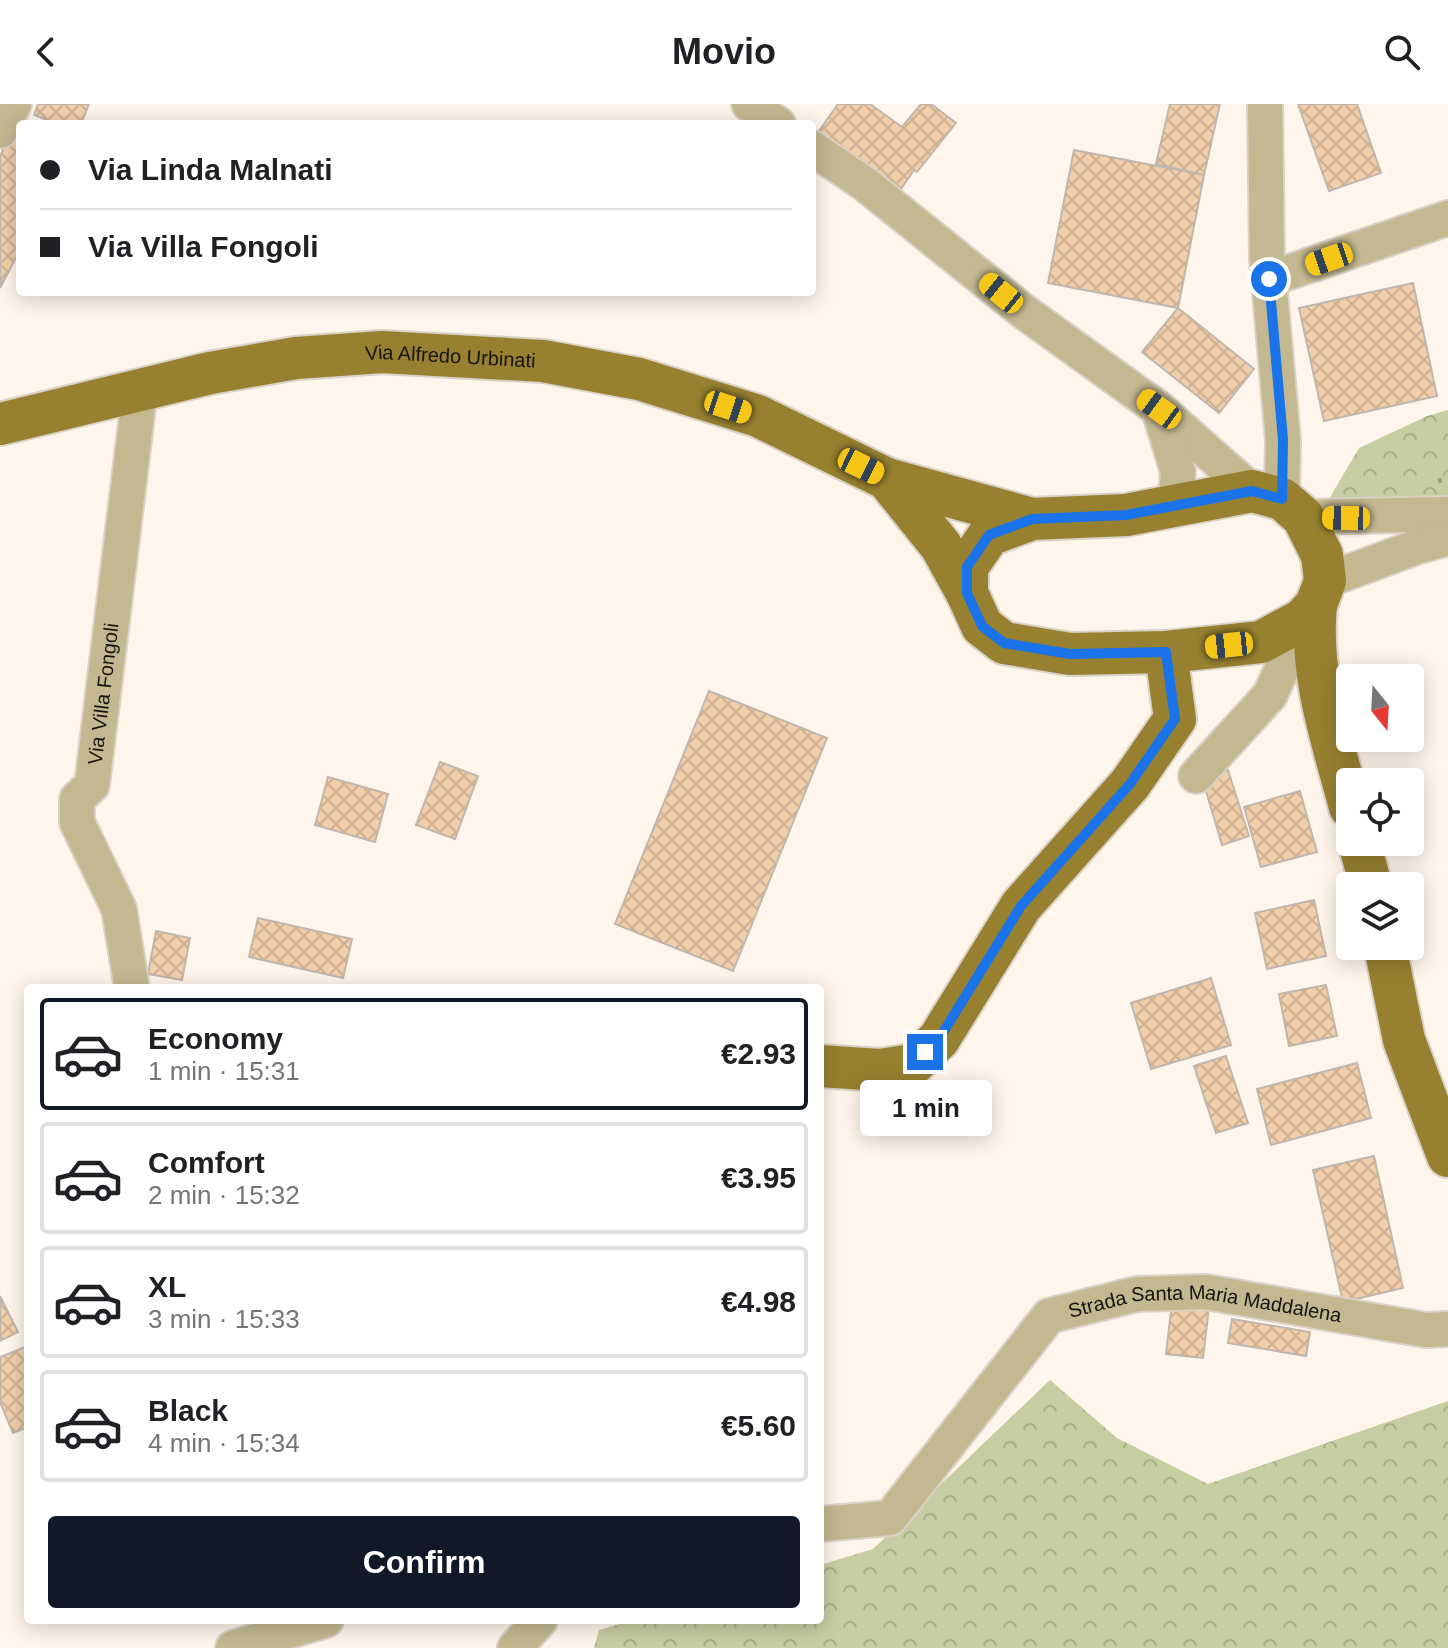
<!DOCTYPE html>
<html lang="en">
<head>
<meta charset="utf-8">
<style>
	:root { --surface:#fff; --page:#f2f2f2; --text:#202124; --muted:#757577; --line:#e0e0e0; --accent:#111827 }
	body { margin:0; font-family:Helvetica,sans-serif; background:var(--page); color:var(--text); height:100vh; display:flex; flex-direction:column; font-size:30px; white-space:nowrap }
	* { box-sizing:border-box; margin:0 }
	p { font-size:26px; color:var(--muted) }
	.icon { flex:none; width:44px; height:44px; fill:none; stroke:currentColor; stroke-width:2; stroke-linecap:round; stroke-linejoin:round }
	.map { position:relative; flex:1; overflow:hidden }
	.details { position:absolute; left:24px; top:880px; width:800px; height:640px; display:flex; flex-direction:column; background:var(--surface); border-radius:8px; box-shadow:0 4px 20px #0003 }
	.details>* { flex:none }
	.hud { position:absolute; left:16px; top:16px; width:800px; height:176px; border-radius:8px; box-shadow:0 4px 20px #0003; display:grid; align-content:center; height:176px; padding:0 24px; background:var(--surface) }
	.needle { width:52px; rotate:162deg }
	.controls { position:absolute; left:1336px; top:560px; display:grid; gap:16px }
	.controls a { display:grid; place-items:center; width:88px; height:88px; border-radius:8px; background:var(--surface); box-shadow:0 4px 20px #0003; font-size:40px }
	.end { position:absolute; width:36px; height:36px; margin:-18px; border:10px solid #1a73e8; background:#fff; box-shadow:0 0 0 4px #fff }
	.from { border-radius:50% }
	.bubble { position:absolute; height:56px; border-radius:8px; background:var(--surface); box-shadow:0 4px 20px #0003; font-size:26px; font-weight:700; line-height:56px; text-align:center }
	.car { position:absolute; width:24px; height:48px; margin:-24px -12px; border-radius:10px; box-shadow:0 0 6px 2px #0007; background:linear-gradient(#f5c518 24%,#345 0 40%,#f5c518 0 76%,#345 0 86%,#f5c518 0) }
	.hud b { display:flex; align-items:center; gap:28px; height:76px; font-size:30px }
	.hud b+b { border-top:2px solid var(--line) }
	.hud i { width:20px; height:20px; background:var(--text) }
	ul { padding:14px 0 0; list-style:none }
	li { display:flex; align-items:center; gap:24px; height:112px; margin:0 16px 12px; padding:0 8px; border:4px solid var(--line); border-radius:8px }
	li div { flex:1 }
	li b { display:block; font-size:30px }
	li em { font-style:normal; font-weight:700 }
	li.active { border-color:var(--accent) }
	li>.icon { width:72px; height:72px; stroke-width:1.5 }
	.cta { display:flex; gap:16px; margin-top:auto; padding:16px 24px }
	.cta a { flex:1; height:92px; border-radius:8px; background:var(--accent); color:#fff; font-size:32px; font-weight:700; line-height:92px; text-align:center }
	header { display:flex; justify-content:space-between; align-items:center; height:104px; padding:0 24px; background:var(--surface); font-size:36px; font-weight:700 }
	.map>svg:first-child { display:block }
	.forest { fill:url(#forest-crowns) }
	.building { fill:url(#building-cross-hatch); stroke:#c0b6ad; stroke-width:2 }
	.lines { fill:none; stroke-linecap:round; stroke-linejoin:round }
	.minor-casing { stroke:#dad1c7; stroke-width:38 }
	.major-casing { stroke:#dad1c7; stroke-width:46 }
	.path { stroke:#a49d94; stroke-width:5; stroke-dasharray:4 6; stroke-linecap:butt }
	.minor { stroke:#c3b890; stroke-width:34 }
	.major { stroke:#978130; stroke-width:42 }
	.route { stroke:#1a73e8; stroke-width:10 }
	.labels { text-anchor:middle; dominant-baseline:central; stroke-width:6; stroke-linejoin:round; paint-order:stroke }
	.street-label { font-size:20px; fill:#171410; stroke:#fff }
</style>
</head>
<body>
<header><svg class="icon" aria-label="back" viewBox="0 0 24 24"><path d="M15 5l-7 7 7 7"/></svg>Movio<svg class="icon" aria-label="search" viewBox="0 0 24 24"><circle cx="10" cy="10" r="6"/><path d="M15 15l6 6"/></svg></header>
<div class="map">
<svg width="1448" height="1544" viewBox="0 0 1448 1544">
	<defs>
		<pattern id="forest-crowns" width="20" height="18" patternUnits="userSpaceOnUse" patternTransform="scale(2)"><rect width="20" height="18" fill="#c7cda3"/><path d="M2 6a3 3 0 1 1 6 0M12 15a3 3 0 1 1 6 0" fill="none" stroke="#aaaf8b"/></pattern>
		<pattern id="building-cross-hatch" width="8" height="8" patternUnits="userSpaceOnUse" patternTransform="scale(2)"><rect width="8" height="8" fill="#f2cfab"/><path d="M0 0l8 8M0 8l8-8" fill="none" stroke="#cfb192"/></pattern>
	</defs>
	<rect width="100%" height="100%" fill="#fff5ea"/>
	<path class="forest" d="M1448 306V400H1326L1359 344 1427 312Z
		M1050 1276 1117 1334 1208 1380 1448 1297V1544H594L599 1526 633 1516H820V1461L873 1445Z"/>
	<path class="building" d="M38 0H89L81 20H57L34 11Z
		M838 0H870L902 23 921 0H931L956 19 917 68 914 66 896 92 814 34Z
		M1170 0H1220L1204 71 1156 60Z
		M1298 0H1357L1381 69 1329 87Z
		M10 31 20 35V146L0 184V52Z
		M1074 46 1204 71 1178 204 1048 179Z
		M1413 179 1437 292 1324 317 1299 204Z
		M1178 204 1254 265 1219 309 1142 248Z
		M709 587 827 634 733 867 615 820Z
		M440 658 478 672 455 735 416 721Z
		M1228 666 1249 732 1222 741 1202 674Z
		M328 673 388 690 375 738 315 721Z
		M1300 687 1317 748 1261 763 1244 703Z
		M1314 796 1326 852 1267 865 1255 809Z
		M258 814 352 835 343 874 249 853Z
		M156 827 190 834 182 876 148 870Z
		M1211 874 1231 941 1151 965 1131 899Z
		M1326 881 1337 932 1289 942 1279 890Z
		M1226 952 1248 1019 1216 1029 1194 962Z
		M1357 959 1371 1014 1271 1041 1257 985Z
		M1374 1052 1403 1184 1343 1198 1313 1066Z
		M0 1192 18 1228 0 1237Z
		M1172 1198 1209 1203 1203 1254 1166 1250Z
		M1232 1215 1310 1228 1306 1252 1228 1239Z
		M28 1242V1323L13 1329 0 1298V1253Z"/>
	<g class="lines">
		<defs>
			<g id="minor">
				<path d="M749 0 778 20"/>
				<path d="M1265 0 1267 155 1283 336 1282 395"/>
				<path d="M0 27 14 0"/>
				<path d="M812 44 865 80 1023 207 1159 305 1252 387"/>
				<path d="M1269 175 1448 114"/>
				<path d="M1159 306 1178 368 1175 403"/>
				<path d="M1303 413 1448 410"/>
				<path d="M1325 477 1419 442 1448 434"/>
				<path d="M1196 672 1270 591 1286 556"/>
				<path id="s1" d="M131 878 119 805 77 718V695L92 681 140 286"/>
				<path id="s2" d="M820 1420 890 1414 1049 1212 1137 1190 1206 1188 1426 1226 1448 1225"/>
				<path d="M233 1544 326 1516"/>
				<path d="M515 1544 540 1516"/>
			</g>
			<g id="major">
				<path id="s3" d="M0 320 210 269 296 254 382 248 543 257 639 275 758 312 887 375 1032 415"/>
				<path d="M887 375 941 442 967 489"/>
				<path d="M1252 387 1282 395 1303 413 1322 451 1325 477 1316 501 1302 516 1261 538 1166 548 1070 550 1004 539 982 522 967 489V463L989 431 1032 415 1126 411Z"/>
				<path d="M1316 501C1309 570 1332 636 1350 703"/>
				<path d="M1359 738 1371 782"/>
				<path d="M1385 842 1404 936 1448 1052"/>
				<path d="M820 962 880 966 912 961 939 935 1021 802 1130 680 1175 615 1166 548"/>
			</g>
		</defs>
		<use href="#minor" class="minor-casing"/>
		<use href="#major" class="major-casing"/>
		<path class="path" d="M1438 377 1448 375"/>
		<use href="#minor" class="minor"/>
		<use href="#major" class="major"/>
	</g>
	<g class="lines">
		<path class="route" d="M925 948 939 935 1021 802 1130 680 1175 615 1166 548 1070 550 1004 539 982 522 967 489V463L989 431 1032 415 1126 411 1252 387 1282 395 1283 336 1269 175"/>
	</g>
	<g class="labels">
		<g class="street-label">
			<text stroke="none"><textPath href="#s3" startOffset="458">Via Alfredo Urbinati</textPath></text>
			<text stroke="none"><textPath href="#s1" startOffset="306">Via Villa Fongoli</textPath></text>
			<text stroke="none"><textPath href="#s2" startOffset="486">Strada Santa Maria Maddalena</textPath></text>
		</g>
	</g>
</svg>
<div class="controls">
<a><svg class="needle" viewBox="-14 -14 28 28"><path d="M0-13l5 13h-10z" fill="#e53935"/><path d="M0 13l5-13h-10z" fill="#757577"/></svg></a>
<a><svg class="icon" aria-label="locate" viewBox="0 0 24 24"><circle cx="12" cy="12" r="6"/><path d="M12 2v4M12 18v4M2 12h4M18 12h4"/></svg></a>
<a><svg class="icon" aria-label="layers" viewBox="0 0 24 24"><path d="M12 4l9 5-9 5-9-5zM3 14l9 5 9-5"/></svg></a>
</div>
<i class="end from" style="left:1269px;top:175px"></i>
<i class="end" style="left:925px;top:948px"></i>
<div class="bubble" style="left:860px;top:976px;width:132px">1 min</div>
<i class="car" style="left:1329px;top:155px;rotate:251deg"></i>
<i class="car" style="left:1001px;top:189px;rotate:309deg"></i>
<i class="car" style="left:728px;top:303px;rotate:108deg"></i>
<i class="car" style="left:1159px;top:305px;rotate:306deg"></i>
<i class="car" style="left:861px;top:362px;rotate:116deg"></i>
<i class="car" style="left:1346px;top:414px;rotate:271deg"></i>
<i class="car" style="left:1229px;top:541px;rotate:264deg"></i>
<div class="hud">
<b><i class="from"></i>Via Linda Malnati</b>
<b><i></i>Via Villa Fongoli</b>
</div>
<section class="details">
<ul>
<li class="active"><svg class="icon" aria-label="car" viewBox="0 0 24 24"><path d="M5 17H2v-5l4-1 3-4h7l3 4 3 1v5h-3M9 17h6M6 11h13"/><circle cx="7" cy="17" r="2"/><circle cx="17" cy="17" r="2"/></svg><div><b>Economy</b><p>1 min · 15:31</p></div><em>€2.93</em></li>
<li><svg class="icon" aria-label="car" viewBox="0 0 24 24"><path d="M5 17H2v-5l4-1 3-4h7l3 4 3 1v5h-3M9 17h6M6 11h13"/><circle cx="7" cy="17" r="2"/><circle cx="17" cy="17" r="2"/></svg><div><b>Comfort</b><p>2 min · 15:32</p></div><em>€3.95</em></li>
<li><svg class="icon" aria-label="car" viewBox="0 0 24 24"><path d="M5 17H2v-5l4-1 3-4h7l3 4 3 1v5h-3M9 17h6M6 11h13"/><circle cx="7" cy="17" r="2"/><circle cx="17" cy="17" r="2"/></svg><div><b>XL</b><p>3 min · 15:33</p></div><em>€4.98</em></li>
<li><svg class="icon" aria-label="car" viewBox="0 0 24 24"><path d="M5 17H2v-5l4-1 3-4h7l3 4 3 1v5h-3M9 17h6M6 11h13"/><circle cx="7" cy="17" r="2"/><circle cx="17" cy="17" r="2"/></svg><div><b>Black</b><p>4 min · 15:34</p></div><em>€5.60</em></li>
</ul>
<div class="cta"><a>Confirm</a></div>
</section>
</div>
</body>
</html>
